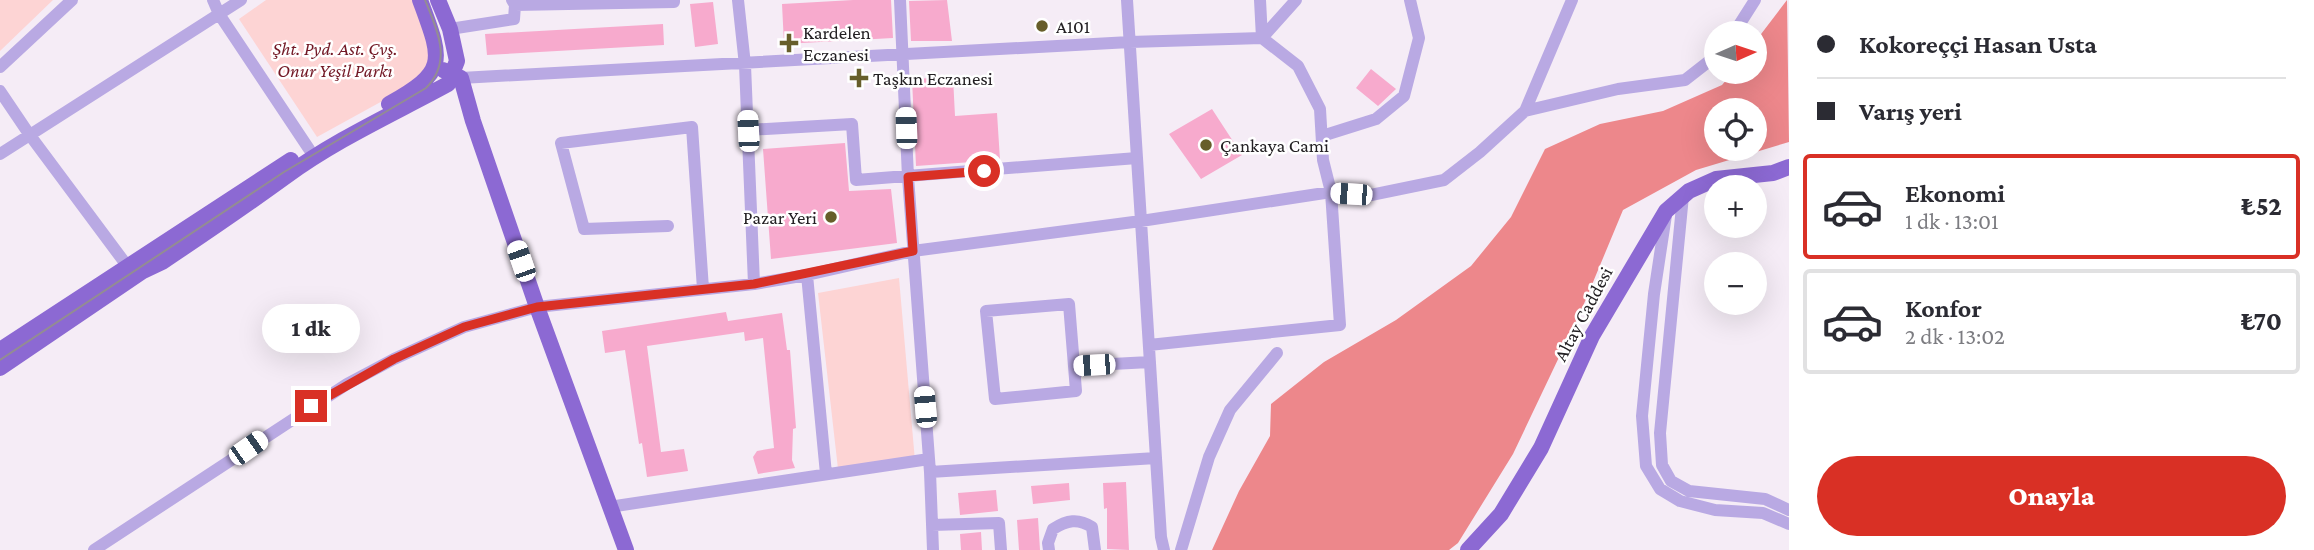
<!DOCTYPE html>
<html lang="tr">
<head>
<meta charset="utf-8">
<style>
	:root { --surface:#fff; --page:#f2f2f3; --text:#2b2b33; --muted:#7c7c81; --line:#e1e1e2; --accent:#d93025 }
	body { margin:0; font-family:"Crimson Pro",serif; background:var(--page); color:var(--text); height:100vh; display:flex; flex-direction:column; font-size:26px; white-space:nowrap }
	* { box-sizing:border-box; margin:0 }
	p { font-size:23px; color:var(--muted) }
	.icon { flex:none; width:38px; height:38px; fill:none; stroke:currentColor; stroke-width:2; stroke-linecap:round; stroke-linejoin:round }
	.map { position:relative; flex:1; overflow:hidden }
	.side { display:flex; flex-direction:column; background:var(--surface); width:525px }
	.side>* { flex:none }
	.banner { display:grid; align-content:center; height:154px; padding:0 28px; background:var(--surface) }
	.needle { width:46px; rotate:87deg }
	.tools { position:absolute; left:1704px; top:21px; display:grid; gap:14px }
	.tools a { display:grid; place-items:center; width:63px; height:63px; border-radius:50%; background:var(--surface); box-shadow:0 7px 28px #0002; font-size:35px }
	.end { position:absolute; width:32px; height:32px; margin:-16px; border:9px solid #d93025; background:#fff; box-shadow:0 0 0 4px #fff }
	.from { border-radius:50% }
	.bubble { position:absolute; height:49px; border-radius:24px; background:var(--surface); box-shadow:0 7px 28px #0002; font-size:23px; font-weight:800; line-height:49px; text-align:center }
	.car { position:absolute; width:21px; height:42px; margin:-21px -10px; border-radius:9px; box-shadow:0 0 5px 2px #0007; background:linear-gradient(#fff 24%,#345 0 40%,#fff 0 76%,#345 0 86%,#fff 0) }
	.banner b { display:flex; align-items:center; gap:24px; height:66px; font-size:26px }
	.banner b+b { border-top:2px solid var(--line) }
	.banner i { width:18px; height:18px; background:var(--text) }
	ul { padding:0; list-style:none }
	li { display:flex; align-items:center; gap:21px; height:105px; margin:0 14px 10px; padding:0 14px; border:4px solid var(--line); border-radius:7px }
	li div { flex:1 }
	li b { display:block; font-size:26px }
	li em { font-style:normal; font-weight:800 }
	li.active { border-color:var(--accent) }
	li>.icon { width:63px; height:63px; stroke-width:1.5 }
	.cta { display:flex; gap:14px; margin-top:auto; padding:14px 28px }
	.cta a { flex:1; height:80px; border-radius:42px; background:var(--accent); color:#fff; font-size:28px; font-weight:800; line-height:80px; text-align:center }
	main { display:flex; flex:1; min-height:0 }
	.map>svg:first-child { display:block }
	.green { fill:#fdd4d4 }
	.forest { fill:#ed878b; fill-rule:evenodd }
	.building { fill:#f7aacd }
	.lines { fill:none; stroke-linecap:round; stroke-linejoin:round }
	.minor { stroke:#b9a9e3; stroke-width:12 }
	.major { stroke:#8c69d3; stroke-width:16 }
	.tram { stroke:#938c93; stroke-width:2 }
	.route { stroke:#d93025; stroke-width:9 }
	.poi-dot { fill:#675e2a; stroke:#fff; stroke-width:2.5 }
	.labels { text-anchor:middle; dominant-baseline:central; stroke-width:5; stroke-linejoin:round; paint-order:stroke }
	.poi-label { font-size:19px; fill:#232023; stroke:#fff; text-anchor:start }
	.park-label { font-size:19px; font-style:italic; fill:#721825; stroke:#fff }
	.street-label { font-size:19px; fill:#232023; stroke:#fff }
</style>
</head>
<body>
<main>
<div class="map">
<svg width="1789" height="550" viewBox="0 0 1789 550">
	<rect width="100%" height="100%" fill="#f5ecf6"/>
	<path class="green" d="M0 0H53L0 51Z
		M266 0H413L429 39V67L406 88 317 137 239 19Z
		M899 278 915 461 838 469 818 293Z"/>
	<path class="forest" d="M1787 0 1789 142 1696 170 1623 210 1581 311 1513 454 1458 543 1449 550H1212L1239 491 1270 436 1271 404 1324 362 1396 320 1471 266 1511 217 1545 149 1600 124 1663 111 1722 85 1733 72H1755V42ZM1717 110H1755V149H1717Z"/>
	<path class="building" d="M853 0H891L893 38 784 44 782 4Z
		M947 0 952 41H911L909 1Z
		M713 2 718 44 695 47 690 4Z
		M663 24 664 45 487 55 485 34Z
		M1371 69 1396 89 1378 106 1356 88Z
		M953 77 955 116 997 113 1000 160 916 166 912 79Z
		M1212 109 1242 155 1201 179 1169 134Z
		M845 143 849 191 891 189 897 243 771 259 763 149Z
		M726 312 728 321 782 313 787 350H790L796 428 793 429 792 460 795 468 758 474 753 457 757 451 774 448 763 338 745 341 744 332 647 346 661 452 684 449 688 471 647 477 642 443 639 444 625 350 605 353 602 331Z
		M1126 482 1129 550 1107 549V508L1104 509 1103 483Z
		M1069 483 1070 500 1033 504 1031 486Z
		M996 490 998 511 960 515 958 493Z
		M1038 518 1040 550H1019L1017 520Z
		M981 532 982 550H961L960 534Z"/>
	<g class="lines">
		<path class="minor" d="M213 0 219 14 309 149
			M738 0 745 65 754 284 807 275 913 251 1141 221 1331 192 1371 195 1444 180 1480 152 1525 111 1572 0
			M900 0 908 177 930 472 933 550
			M1127 0 1161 537 1164 550
			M1260 0 1262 38
			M515 5 674 2V0
			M450 29 514 19 515 5 512 0
			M1734 33 1755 0
			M1262 38 1296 0
			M0 67 72 0
			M461 78 1130 42 1262 38 1298 66 1320 109 1323 160 1331 192 1340 325 1149 345
			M0 91 29 134 128 267
			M1525 111 1618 89 1685 80 1717 55
			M748 130 852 124 856 180 1137 158
			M1322 136 1376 119 1404 96 1419 38 1410 0
			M0 154 241 0
			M1683 196 1660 433 1662 465 1671 481 1689 491 1765 499 1789 510
			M1666 215 1654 294 1642 416 1646 466 1660 489 1680 501 1715 510 1763 513 1789 524
			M668 226 584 229 561 143 692 127 703 289
			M807 275 826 474
			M1074 366 1076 391 995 399 986 311 1069 304 1074 366 1150 362
			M930 472 1156 458
			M609 507 929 459
			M932 525 999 523 1001 550
			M94 550 347 384 394 359 464 327 537 307 754 284
			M1049 550 1048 543 1053 529C1067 520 1078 518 1092 527L1095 550
			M1181 550 1209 457 1230 410 1277 353"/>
		<path class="major" d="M443 70 461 78 473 121 537 307 626 550
			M389 104C449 71 442 60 420 0
			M0 350 291 160
			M0 368 143 271 162 262C204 234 245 206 285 177 335 140 393 114 448 84L457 61 450 29 438 0
			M1468 550 1501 514 1541 448 1592 336 1666 211 1689 191 1716 179 1773 173 1789 167"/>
		<path class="tram" d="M0 360 284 172 426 88C453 61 437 30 425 0"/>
	</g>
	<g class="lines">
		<path class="route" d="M311 406 394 359 464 327 537 307 754 284 913 251 908 177 984 171"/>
	</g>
	<g class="poi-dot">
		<circle cx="1042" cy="26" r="7"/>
		<path d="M785.5 32.5h7v7h7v7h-7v7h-7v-7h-7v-7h7z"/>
		<path d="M855.5 67.5h7v7h7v7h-7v7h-7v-7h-7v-7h7z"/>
		<circle cx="1206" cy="145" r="7"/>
		<circle cx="831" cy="217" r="7"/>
	</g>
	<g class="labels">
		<g class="poi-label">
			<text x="1056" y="26">A101</text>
			<text x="803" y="32">Kardelen<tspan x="803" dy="22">Eczanesi</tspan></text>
			<text x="873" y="78">Taşkın Eczanesi</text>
			<text x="1220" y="145">Çankaya Cami</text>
			<text x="817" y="217" text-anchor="end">Pazar Yeri</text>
		</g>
		<g class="park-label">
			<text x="335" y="48">Şht. Pyd. Ast. Çvş.<tspan x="335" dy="22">Onur Yeşil Parkı</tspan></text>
		</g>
		<g class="street-label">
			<text transform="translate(1583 314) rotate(-62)">Altay Caddesi</text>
		</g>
	</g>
</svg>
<div class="tools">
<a><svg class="needle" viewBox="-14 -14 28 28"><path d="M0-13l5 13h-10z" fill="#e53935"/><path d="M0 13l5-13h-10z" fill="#7c7c81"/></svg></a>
<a><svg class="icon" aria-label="locate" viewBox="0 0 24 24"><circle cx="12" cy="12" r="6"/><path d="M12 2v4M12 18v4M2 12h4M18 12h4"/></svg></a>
<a>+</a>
<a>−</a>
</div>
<i class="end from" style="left:984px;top:171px"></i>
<i class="end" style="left:311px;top:406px"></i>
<div class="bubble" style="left:262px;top:304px;width:98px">1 dk</div>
<i class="car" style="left:906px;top:128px;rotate:358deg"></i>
<i class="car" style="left:748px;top:131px;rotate:357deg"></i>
<i class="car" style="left:1351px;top:194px;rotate:274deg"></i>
<i class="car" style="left:521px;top:261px;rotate:341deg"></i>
<i class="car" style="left:1094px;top:365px;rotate:267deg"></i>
<i class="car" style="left:925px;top:407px;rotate:355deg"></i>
<i class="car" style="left:248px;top:448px;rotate:55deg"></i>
</div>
<section class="side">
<div class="banner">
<b><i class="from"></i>Kokoreççi Hasan Usta</b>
<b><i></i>Varış yeri</b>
</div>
<ul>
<li class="active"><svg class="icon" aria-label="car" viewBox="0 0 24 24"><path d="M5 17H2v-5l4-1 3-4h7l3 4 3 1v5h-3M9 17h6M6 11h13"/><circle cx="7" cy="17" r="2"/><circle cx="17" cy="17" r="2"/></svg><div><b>Ekonomi</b><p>1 dk · 13:01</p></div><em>₺52</em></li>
<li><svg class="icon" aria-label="car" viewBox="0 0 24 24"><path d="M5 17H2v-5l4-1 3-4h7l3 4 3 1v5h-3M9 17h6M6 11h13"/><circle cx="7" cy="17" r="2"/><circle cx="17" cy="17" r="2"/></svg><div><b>Konfor</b><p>2 dk · 13:02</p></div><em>₺70</em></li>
</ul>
<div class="cta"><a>Onayla</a></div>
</section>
</main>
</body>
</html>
